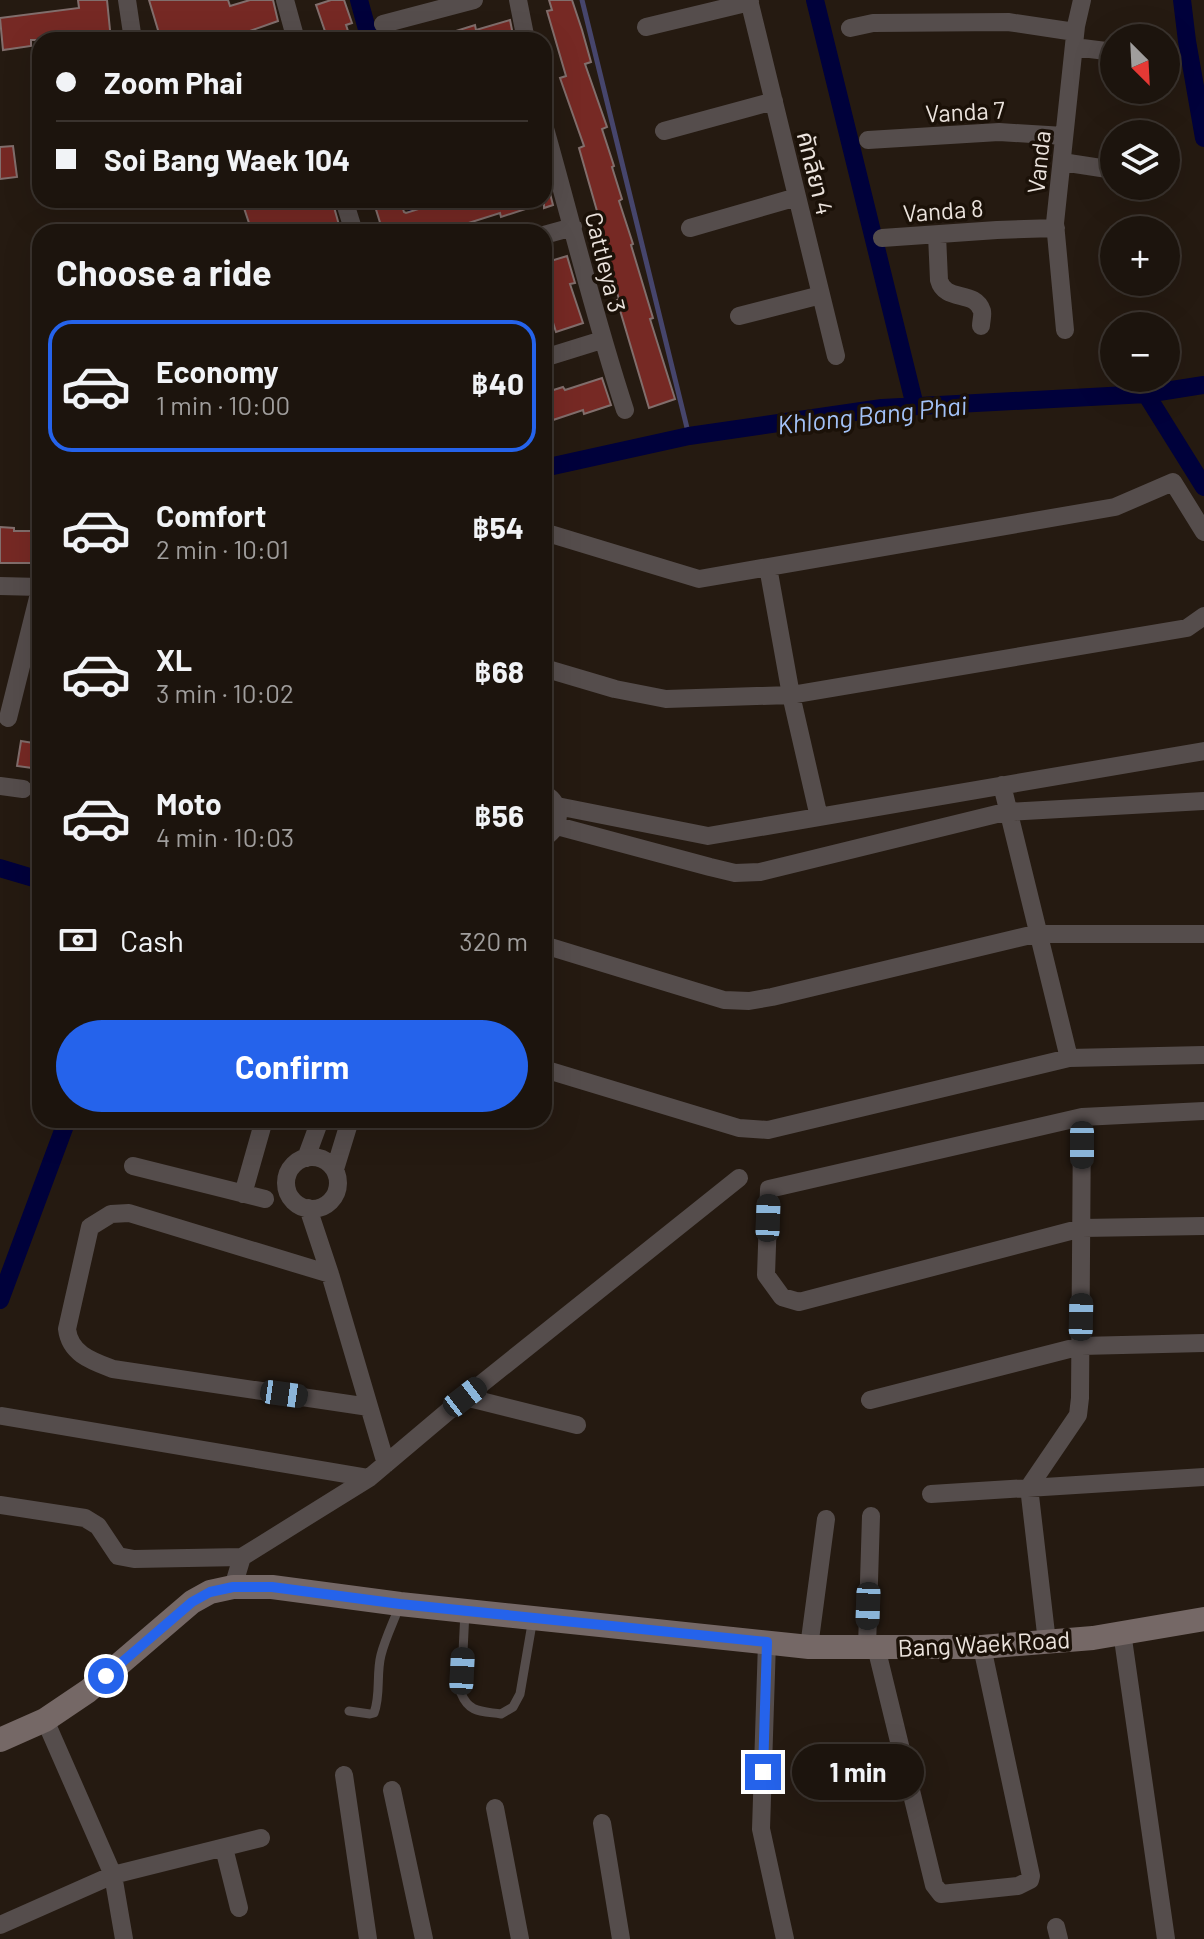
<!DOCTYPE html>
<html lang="en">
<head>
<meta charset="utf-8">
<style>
	:root { --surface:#1c140d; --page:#251d16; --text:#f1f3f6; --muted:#a09e9d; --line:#3a332e; --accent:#2563eb }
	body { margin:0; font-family:Barlow,"Noto Sans Thai",sans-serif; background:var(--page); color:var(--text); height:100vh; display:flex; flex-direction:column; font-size:30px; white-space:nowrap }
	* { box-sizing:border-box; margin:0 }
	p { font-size:26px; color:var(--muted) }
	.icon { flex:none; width:44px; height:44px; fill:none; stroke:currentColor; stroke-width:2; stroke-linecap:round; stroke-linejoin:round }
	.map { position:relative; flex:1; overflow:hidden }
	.sheet { position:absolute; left:32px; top:224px; width:520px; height:904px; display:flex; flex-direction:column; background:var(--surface); border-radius:24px; box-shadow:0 8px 32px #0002,0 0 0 2px var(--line) }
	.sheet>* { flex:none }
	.top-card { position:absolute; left:32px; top:32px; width:520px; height:176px; border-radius:24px; box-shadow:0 8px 32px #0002,0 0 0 2px var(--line); display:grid; align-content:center; height:176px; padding:0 24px; background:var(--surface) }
	.needle { width:52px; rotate:156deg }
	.controls { position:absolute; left:1100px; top:24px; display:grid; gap:16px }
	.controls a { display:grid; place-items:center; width:80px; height:80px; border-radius:50%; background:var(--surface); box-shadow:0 8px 32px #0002,0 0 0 2px var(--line); font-size:40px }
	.end { position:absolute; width:36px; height:36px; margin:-18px; border:10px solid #2563eb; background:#fff; box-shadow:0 0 0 4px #fff }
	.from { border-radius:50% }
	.bubble { position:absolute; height:56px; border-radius:28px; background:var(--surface); box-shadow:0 8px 32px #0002,0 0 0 2px var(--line); font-size:26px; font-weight:700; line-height:56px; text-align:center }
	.car { position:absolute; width:24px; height:48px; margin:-24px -12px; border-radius:10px; box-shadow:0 0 6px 2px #0007; background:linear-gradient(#222 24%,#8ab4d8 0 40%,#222 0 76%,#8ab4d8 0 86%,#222 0) }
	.top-card b { display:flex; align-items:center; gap:28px; height:76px; font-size:30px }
	.top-card b+b { border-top:2px solid var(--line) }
	.top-card i { width:20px; height:20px; background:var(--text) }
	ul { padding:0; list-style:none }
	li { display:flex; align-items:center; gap:24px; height:132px; margin:0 16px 12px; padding:0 8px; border:4px solid transparent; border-radius:24px }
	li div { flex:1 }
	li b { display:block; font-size:30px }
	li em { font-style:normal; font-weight:700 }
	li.on { border-color:var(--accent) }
	li>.icon { width:72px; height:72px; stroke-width:1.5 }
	h2 { padding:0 24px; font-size:36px; line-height:96px }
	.pay { display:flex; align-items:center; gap:20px; height:88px; padding:0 24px; font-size:30px }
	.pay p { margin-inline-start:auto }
	.cta { display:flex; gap:16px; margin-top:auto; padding:16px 24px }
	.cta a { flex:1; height:92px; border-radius:48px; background:var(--accent); color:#fff; font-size:32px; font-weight:700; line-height:92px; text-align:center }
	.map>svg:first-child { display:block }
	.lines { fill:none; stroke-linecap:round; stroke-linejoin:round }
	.stream { stroke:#46456c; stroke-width:5 }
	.canal { stroke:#00013b; stroke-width:18 }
	.building { fill:#762924; stroke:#816e6c; stroke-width:2 }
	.lane { stroke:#554d4c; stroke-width:9 }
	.street { stroke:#554d4c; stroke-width:18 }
	.secondary { stroke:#756866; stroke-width:24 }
	.route { stroke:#2563eb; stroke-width:10 }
	.labels { text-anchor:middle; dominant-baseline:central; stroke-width:7; stroke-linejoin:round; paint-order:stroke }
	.street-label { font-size:24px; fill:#ebe3dd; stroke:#1b1108 }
	.water-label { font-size:26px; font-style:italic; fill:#a3c2f8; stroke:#1b1108 }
</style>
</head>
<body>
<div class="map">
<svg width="1204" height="1939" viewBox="0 0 1204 1939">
	<rect width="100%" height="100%" fill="#251a11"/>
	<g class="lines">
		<path class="stream" d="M582 0 689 436"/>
		<path class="canal" d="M359 0 370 40
			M815 0 915 406
			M1182 0 1187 41 1204 138
			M415 200 424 232
			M1146 394 1204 487
			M544 468 689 436 882 408 1146 394 1204 385
			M0 868 40 880
			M0 1300 67 1120"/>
	</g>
	<path class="building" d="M78 0H107L111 40H31V46L3 50 0 18 79 8Z
		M149 0H228L230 6 250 0H273L278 21 224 40H161Z
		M331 0H344L352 23 346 25 351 40H328L316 5Z
		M549 0H572L582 30 591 62 585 64 607 127 602 129 614 166 612 167 622 199 619 201 633 244 631 245 653 318 650 319 675 399 649 408 617 300 619 299 609 268 611 267 598 226 601 225 579 148 584 146 560 78 566 76 547 11 552 10Z
		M510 20 514 40H438L437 37 475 25 476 30Z
		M13 146 17 177 0 179V147Z
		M544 170 553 205 544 208V203L501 217 500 213 440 232H383L373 200H400L404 212 406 213 447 200H544Z
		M250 200H332L341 232H252L242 202Z
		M567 256 575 283 570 284 583 323 556 332 544 294V263Z
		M602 378 611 405 584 414 583 410 544 423V393L563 387 565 390Z
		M0 527 14 528V531H40V563H0Z
		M21 741 40 744V769L17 766Z"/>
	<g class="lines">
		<path class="lane" d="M465 1611 461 1693C469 1713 481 1711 501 1714L513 1707 520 1694 533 1618
			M349 1711 370 1714 374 1713C381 1695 376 1674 381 1655 385 1639 393 1623 399 1607"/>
		<path class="street" d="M127 0 133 40
			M285 0 296 40
			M518 0 526 40
			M749 0 836 356
			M383 24 474 0
			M646 27 750 2
			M850 28 873 23 1008 22 1075 32
			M1074 47 1114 52
			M544 125C571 220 594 316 625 410
			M664 131 774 101
			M868 140 999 132 1064 136
			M1062 162 1114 170
			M344 200 354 232
			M690 228 797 197
			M544 235 573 227
			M937 235 939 280C945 303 975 289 982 311 983 316 981 321 981 326
			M882 238 997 230 1056 228
			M739 316 821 295
			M1065 330 1055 223 1076 26 1082 0
			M544 358 602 340
			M544 532 699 579 1115 507 1173 482 1204 532
			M768 567 791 695 819 817
			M0 586 40 587
			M544 668 615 689 666 699 791 695 1187 628 1204 616
			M8 718 40 590
			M1002 785 1069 1058
			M0 786 23 789
			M544 793C563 805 562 826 544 838
			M557 806 708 836 1204 751
			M557 826 710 867 735 873 760 872 1005 812 1204 801
			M544 945 724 1000 749 1001 772 997 1035 934H1204
			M544 1069 739 1128 768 1130 1069 1058 1204 1055
			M1204 1111 1082 1117 769 1189 766 1275 782 1297 799 1302 1082 1228 1204 1226
			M286 1183a26 26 0 1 1 52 0a26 26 0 1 1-52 0Z
			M306 1158 320 1120
			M133 1166 265 1199
			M335 1169 350 1120
			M243 1194 264 1120
			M308 1208 330 1274 386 1464
			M330 1274 129 1213 111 1214 90 1227 67 1329C70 1354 92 1361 113 1369L369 1407
			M465 1397 577 1425
			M870 1400 1081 1346 1204 1343
			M2 1416 369 1478
			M931 1494 1204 1477
			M0 1505 85 1518 98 1526 118 1556 134 1559 242 1557
			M233 1587 242 1557 369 1478 465 1397 739 1178
			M1122 1632 1166 1939
			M767 1642 761 1829 785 1939
			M1047 1642 1029 1487 1078 1415 1080 1398 1082 1117
			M809 1647 826 1519
			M867 1647 871 1516
			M876 1647 934 1885 941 1894 1018 1886 1030 1880 1031 1876 982 1647
			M45 1720 113 1875 124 1939
			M344 1775 368 1939
			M392 1790 424 1939
			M495 1808 520 1939
			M602 1823 621 1939
			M224 1848 239 1908
			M0 1925 113 1875 261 1838
			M1056 1927 1059 1939"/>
		<path class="secondary" d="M0 1740 45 1720 88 1691 192 1602 210 1592 233 1587H272L400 1604 809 1647H982L1093 1638 1204 1619"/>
	</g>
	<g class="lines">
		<path class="route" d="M106 1676 192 1602 210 1592 233 1587H272L400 1604 767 1642 763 1772"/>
	</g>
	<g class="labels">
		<g class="street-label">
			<text transform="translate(965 111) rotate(-3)">Vanda 7</text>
			<text transform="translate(1038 162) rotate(-84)">Vanda</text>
			<text transform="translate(816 173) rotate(76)">คัทลียา 4</text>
			<text transform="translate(943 210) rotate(-4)">Vanda 8</text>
			<text transform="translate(606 262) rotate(76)">Cattleya 3</text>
			<text transform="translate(984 1643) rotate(-3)">Bang Waek Road</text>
		</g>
		<g class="water-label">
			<text transform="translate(872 414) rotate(-6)">Khlong Bang Phai</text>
		</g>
	</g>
</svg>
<div class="controls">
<a><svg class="needle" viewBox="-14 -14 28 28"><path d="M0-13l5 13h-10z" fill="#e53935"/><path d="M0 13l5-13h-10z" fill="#a09e9d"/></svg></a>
<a><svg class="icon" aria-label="layers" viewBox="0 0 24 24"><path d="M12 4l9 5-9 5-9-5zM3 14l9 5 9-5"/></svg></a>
<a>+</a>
<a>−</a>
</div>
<i class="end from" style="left:106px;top:1676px"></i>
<i class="end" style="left:763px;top:1772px"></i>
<div class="bubble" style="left:792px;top:1744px;width:132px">1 min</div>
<i class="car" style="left:1082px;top:1145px;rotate:180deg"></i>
<i class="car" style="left:768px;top:1218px;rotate:2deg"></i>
<i class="car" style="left:1081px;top:1317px;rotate:1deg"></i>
<i class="car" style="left:284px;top:1394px;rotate:98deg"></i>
<i class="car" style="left:465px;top:1397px;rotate:52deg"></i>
<i class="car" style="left:868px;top:1606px;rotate:182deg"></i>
<i class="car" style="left:462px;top:1671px;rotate:3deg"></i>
<div class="top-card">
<b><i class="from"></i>Zoom Phai</b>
<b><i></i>Soi Bang Waek 104</b>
</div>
<section class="sheet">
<h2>Choose a ride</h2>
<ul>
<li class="on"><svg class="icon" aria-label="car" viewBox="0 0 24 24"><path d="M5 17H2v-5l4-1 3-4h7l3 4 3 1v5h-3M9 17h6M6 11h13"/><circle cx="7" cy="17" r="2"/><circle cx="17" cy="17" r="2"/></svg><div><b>Economy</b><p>1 min · 10:00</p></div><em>฿40</em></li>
<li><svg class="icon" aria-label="car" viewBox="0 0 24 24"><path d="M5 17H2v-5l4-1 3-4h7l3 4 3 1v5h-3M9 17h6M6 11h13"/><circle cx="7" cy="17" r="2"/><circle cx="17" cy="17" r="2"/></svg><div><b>Comfort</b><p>2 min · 10:01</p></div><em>฿54</em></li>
<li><svg class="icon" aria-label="car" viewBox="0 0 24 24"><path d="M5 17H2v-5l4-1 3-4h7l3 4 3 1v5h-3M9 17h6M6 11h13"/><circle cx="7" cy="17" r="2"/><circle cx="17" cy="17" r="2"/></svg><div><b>XL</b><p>3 min · 10:02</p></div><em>฿68</em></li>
<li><svg class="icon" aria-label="car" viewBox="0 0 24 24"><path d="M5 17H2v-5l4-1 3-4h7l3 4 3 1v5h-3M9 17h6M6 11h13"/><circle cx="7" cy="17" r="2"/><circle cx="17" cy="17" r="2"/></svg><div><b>Moto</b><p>4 min · 10:03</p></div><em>฿56</em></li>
</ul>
<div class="pay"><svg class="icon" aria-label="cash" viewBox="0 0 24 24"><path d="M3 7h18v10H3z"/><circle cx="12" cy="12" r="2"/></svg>Cash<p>320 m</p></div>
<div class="cta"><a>Confirm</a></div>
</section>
</div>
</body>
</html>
